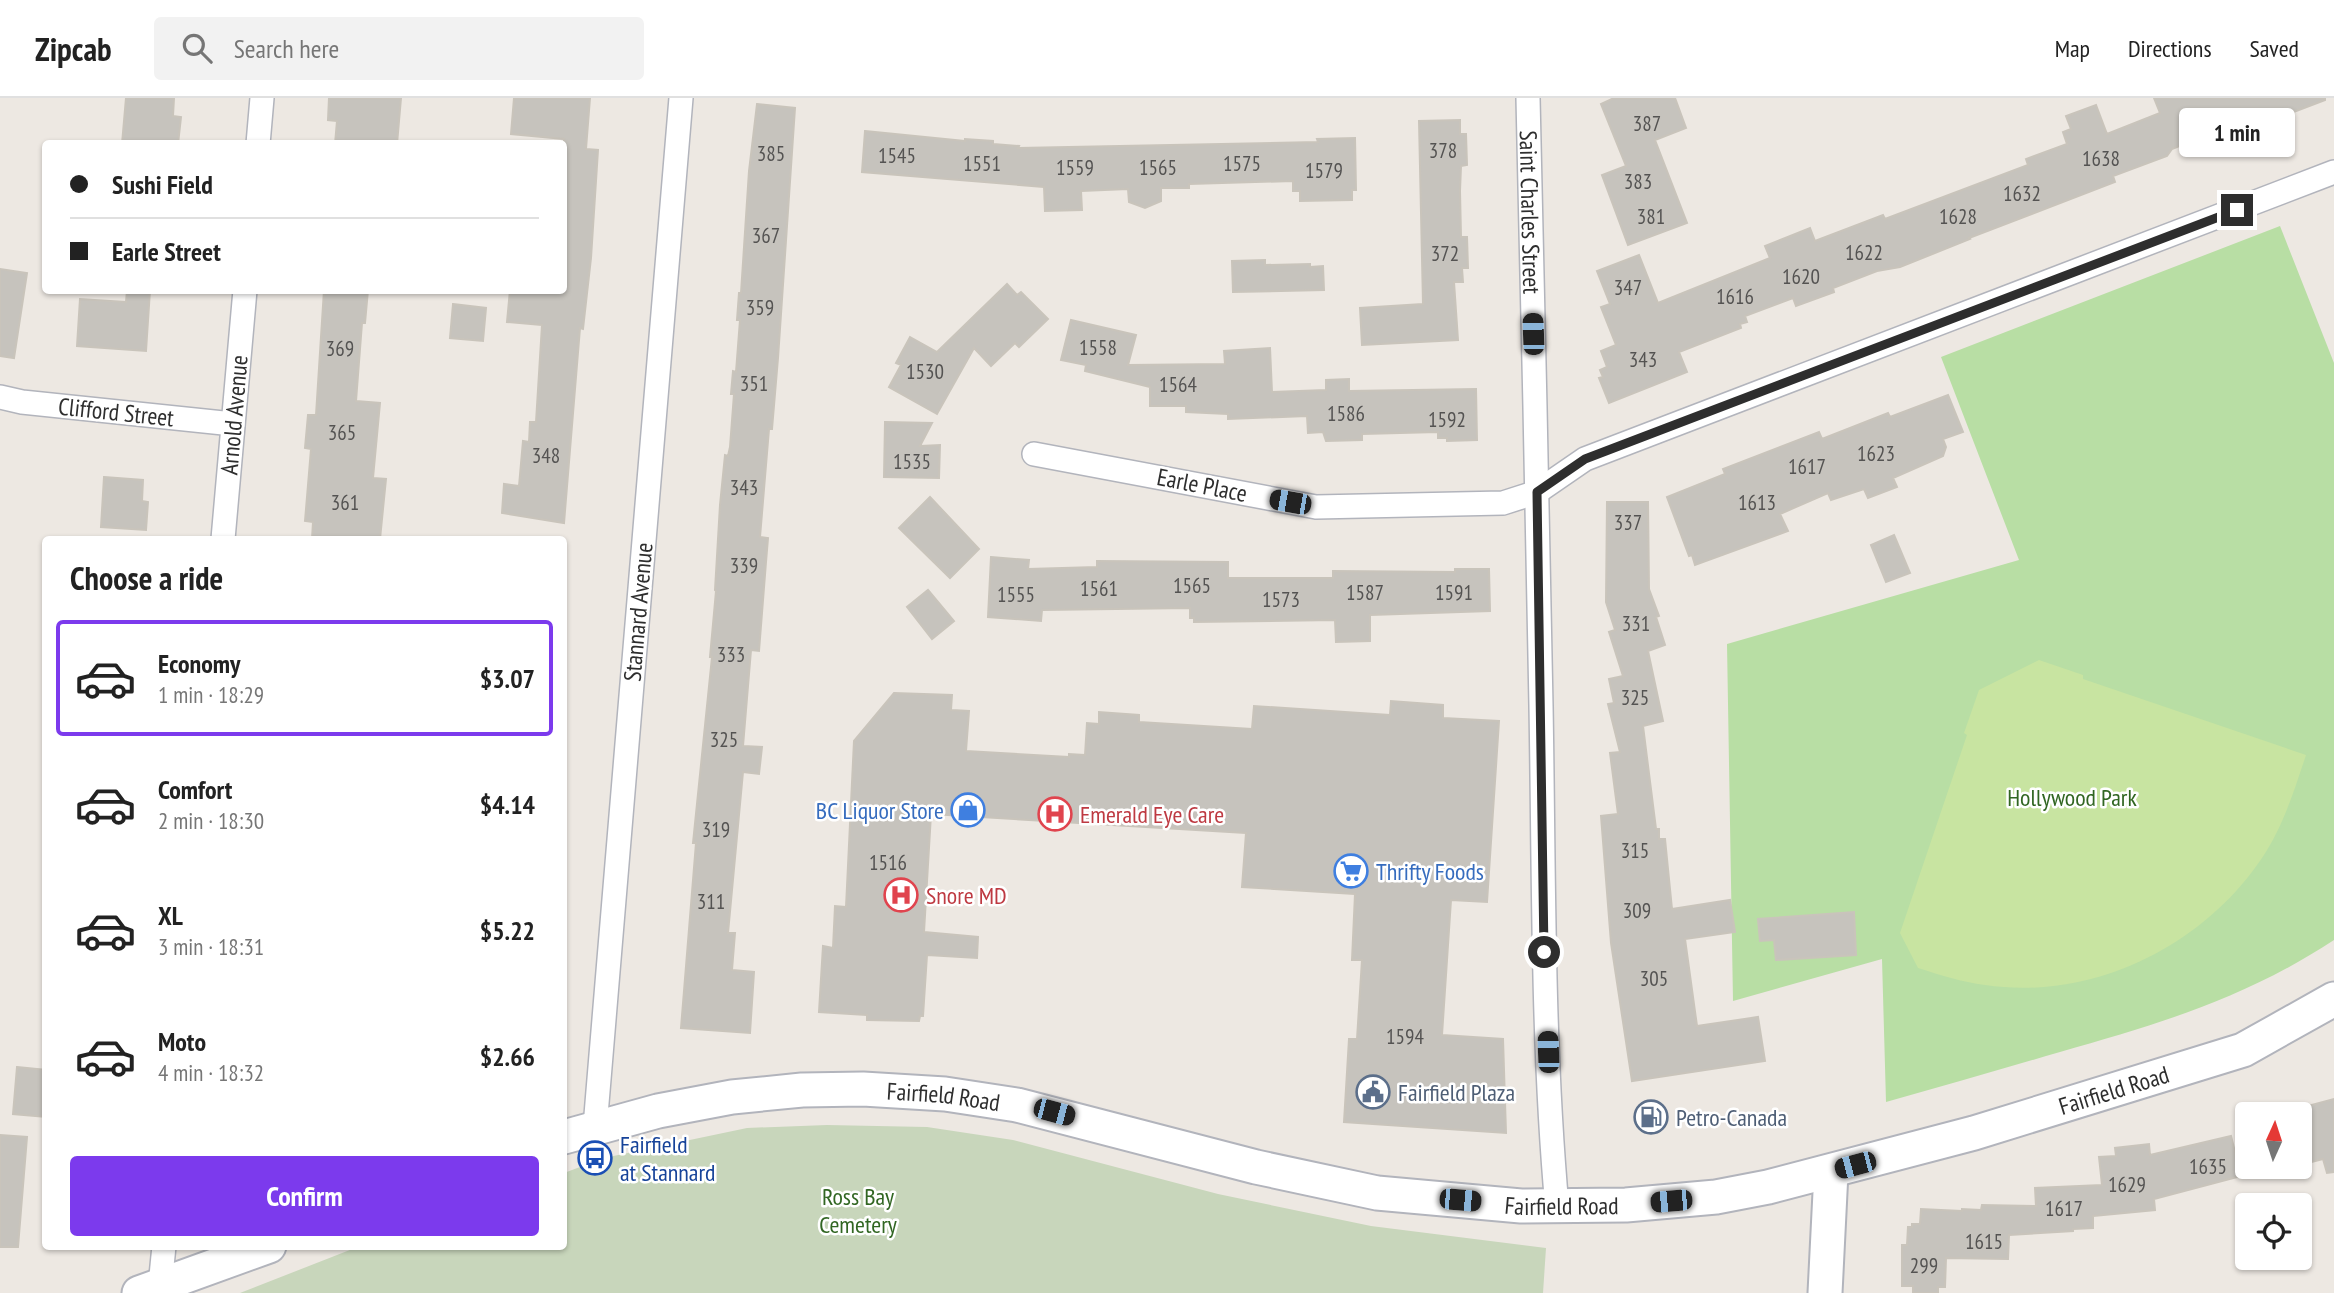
<!DOCTYPE html>
<html lang="en">
<head>
<meta charset="utf-8">
<style>
	:root { --surface:#fff; --page:#f2f2f2; --text:#222; --muted:#767676; --line:#e0e0e0; --accent:#7c3aed }
	body { margin:0; font-family:"PT Sans Narrow",sans-serif; background:var(--page); color:var(--text); height:100vh; display:flex; flex-direction:column; font-size:26px; white-space:nowrap }
	* { box-sizing:border-box; margin:0 }
	p { font-size:23px; color:var(--muted) }
	.icon { flex:none; width:38px; height:38px; fill:none; stroke:currentColor; stroke-width:2; stroke-linecap:round; stroke-linejoin:round }
	.map { position:relative; flex:1; overflow:hidden }
	.panel { position:absolute; left:42px; top:438px; width:525px; height:714px; display:flex; flex-direction:column; background:var(--surface); border-radius:7px; box-shadow:0 2px 5px #0004 }
	.panel>* { flex:none }
	.hud { position:absolute; left:42px; top:42px; width:525px; height:154px; border-radius:7px; box-shadow:0 2px 5px #0004; display:grid; align-content:center; height:154px; padding:0 28px; background:var(--surface) }
	.needle { width:46px; rotate:3deg }
	.tools { position:absolute; left:2235px; top:1004px; display:grid; gap:14px }
	.tools a { display:grid; place-items:center; width:77px; height:77px; border-radius:7px; background:var(--surface); box-shadow:0 2px 5px #0004; font-size:35px }
	.end { position:absolute; width:32px; height:32px; margin:-16px; border:9px solid #2e2e2e; background:#fff; box-shadow:0 0 0 4px #fff }
	.from { border-radius:50% }
	.bubble { position:absolute; height:49px; border-radius:7px; background:var(--surface); box-shadow:0 2px 5px #0004; font-size:23px; font-weight:600; line-height:49px; text-align:center }
	.car { position:absolute; width:21px; height:42px; margin:-21px -10px; border-radius:9px; box-shadow:0 0 5px 2px #0007; background:linear-gradient(#222 24%,#8ab4d8 0 40%,#222 0 76%,#8ab4d8 0 86%,#222 0) }
	.hud b { display:flex; align-items:center; gap:24px; height:66px; font-size:26px }
	.hud b+b { border-top:2px solid var(--line) }
	.hud i { width:18px; height:18px; background:var(--text) }
	ul { padding:0; list-style:none }
	li { display:flex; align-items:center; gap:21px; height:116px; margin:0 14px 10px; padding:0 14px; border:4px solid transparent; border-radius:7px }
	li div { flex:1 }
	li b { display:block; font-size:26px }
	li em { font-style:normal; font-weight:600 }
	li.selected { border-color:var(--accent) }
	li>.icon { width:63px; height:63px; stroke-width:1.5 }
	h2 { padding:0 28px; font-size:32px; line-height:84px }
	.action { display:flex; gap:14px; margin-top:auto; padding:14px 28px }
	.action a { flex:1; height:80px; border-radius:7px; background:var(--accent); color:#fff; font-size:28px; font-weight:600; line-height:80px; text-align:center }
	header { display:flex; align-items:center; gap:42px; box-sizing:border-box; height:98px; padding:0 35px; background:var(--surface); border-bottom:2px solid var(--line) }
	header strong { font-size:33px }
	nav { display:flex; gap:38px; margin-inline-start:auto; font-size:24px }
	.search { width:490px; height:63px; background:var(--page); display:flex; align-items:center; gap:18px; box-sizing:border-box; padding:0 24px; border-radius:7px; color:var(--muted); font-size:26px }
	.map>svg:first-child { display:block }
	.green { fill:#b8dea4 }
	.cemetery { fill:#c8d6bb }
	.pitch { fill:#c8e4a1 }
	.building { fill:#c6c3bd; stroke:#c9c4bb; stroke-width:2 }
	.lines { fill:none; stroke-linecap:round; stroke-linejoin:round }
	.street-casing { stroke:#b2b4bc; stroke-width:26 }
	.secondary-casing { stroke:#b2b4bc; stroke-width:37 }
	.street { stroke:#fff; stroke-width:23 }
	.secondary { stroke:#fff; stroke-width:33 }
	.route { stroke:#2e2e2e; stroke-width:9 }
	.labels { text-anchor:middle; dominant-baseline:central; stroke-width:5; stroke-linejoin:round; paint-order:stroke }
	.number-label { font-size:21px; fill:#545352 }
	.street-label { font-size:24px; fill:#2e2e2e; stroke:#fff }
	.park-label { font-size:24px; fill:#316622; stroke:#fff }
	.shop-label { font-size:24px; fill:#366cbe; stroke:#fff; text-anchor:end }
	.health-label { font-size:24px; fill:#be3a42; stroke:#fff; text-anchor:start }
	.service-label { font-size:24px; fill:#4e5e75; stroke:#fff; text-anchor:start }
	.transit-label { font-size:24px; fill:#164399; stroke:#fff; text-anchor:start }
</style>
</head>
<body>
<header>
<strong>Zipcab</strong>
<div class="search"><svg class="icon" aria-label="search" viewBox="0 0 24 24"><circle cx="10" cy="10" r="6"/><path d="M15 15l6 6"/></svg>Search here</div>
<nav><a>Map</a><a>Directions</a><a>Saved</a></nav>
</header>
<div class="map">
<svg width="2334" height="1195" viewBox="0 0 2334 1195">
	<rect width="100%" height="100%" fill="#ede8e2"/>
	<path class="green" d="M2280 128 2334 265V842C2244 901 2161 925 2060 954 2002 971 1944 988 1886 1004L1882 861 1733 903 1727 546 2019 462 1941 259Z"/>
	<path class="cemetery" d="M827 1027 927 1029 1013 1042 1218 1096 1371 1128 1546 1150 1543 1195H240L360 1148H564V1075L604 1060 747 1030Z"/>
	<path class="pitch" d="M2039 562 2083 577V581L2306 657C2294 693 2283 729 2262 760 2202 849 2092 903 1985 887 1962 884 1940 877 1918 870L1900 835 1967 637 1964 635 1979 592Z"/>
	<path class="building" d="M126 0H174L173 18 181 19 178 46H122Z
		M329 0H401L397 46H335L337 23 328 22Z
		M514 0H590L586 51 598 52 591 160 583 231 580 230 564 425 502 415 504 386 519 388 523 343 529 344 530 324H536L542 227 507 224 510 192H564V41L511 36Z
		M1614 0H1675L1686 30 1655 42 1687 125 1628 147 1602 77 1626 68 1601 6Z
		M2154 0H2325V2L2254 29 2250 19 2172 51 2167 58 2113 78 2115 84 1969 140 1970 141 1900 169 1877 173 1833 190 1834 194 1796 208 1793 200 1745 218 1747 224 1740 226 1741 230 1679 254 1687 274 1609 305 1599 280 1603 279 1600 272 1607 269 1601 253 1616 247 1601 209 1610 206 1597 173 1639 157 1658 205 1770 160 1765 148 1810 130 1815 143 1883 117 1885 121 2028 67 2026 61 2067 46 2063 34 2071 31 2066 18 2096 7 2107 36 2160 15Z
		M757 6 795 10 778 260 772 331H769L760 439 768 440 766 464 759 553 751 552 743 648 762 649 759 676 743 674 728 835H735L732 872 754 874 750 935 681 930 696 745H693L712 559H710L716 493 715 492 720 407 725 357 728 358 730 349 734 296H731L733 273 736 274 740 222H737L739 195H741L749 73Z
		M1460 22V36H1466L1467 67 1461 68 1460 93 1461 139H1467L1468 170H1462L1463 184H1454L1458 242 1362 247 1360 210 1423 206 1419 23Z
		M865 33 965 43V41L993 43V46L1019 48 1018 50 1318 44 1317 41 1355 40 1356 92H1352V102L1300 103V93H1293V83L1189 86V90H1161V103L1145 110 1129 104 1128 91 1081 93 1082 112 1045 113 1044 89 862 74Z
		M1265 162V167L1310 166V169L1323 168 1324 192 1233 194 1232 163Z
		M0 171 27 175 14 260 0 258Z
		M1007 186 1017 197 1021 194 1048 221 1019 249 1015 245 991 268 974 250 937 316 889 289 901 267 896 265 910 239 937 254Z
		M127 192H150L146 253 77 248 80 201 126 204Z
		M324 192H368L365 225H362L356 303 380 305 373 380 386 381 380 441H312L313 424 305 423 311 351 305 350 308 317H316Z
		M453 206 486 210 483 243 450 240Z
		M1071 222 1136 237 1128 267 1225 266 1224 253 1270 250 1272 294 1326 292V282L1349 281V293L1476 291 1477 342 1447 343V340H1438V334L1362 336V342L1326 343 1323 334 1308 335 1307 318 1228 321V316L1186 314V308H1150V289L1085 273 1086 267 1061 262Z
		M1948 297 1963 334 1943 341 1946 349 1943 358 1893 380 1897 389 1868 400 1864 391 1831 402 1828 395 1780 416 1788 433 1695 467 1692 457 1689 458 1667 399 1725 376 1723 371 1819 334 1822 341 1888 315 1890 319Z
		M885 324 932 325 920 348 940 347 939 380 884 379Z
		M104 379 143 382 142 403 148 404 146 432 101 429Z
		M930 399 979 451 950 480 899 430Z
		M1607 404H1648L1649 491 1659 518 1656 519 1665 547 1648 553 1663 623 1643 628 1656 731H1659V741H1665L1672 811 1730 802 1735 834 1685 841 1697 928 1758 919 1765 963 1632 983 1611 845 1601 718 1618 716 1610 655 1620 654 1608 606 1614 605 1609 581 1623 578 1609 534 1615 532 1606 504Z
		M1894 437 1910 475 1886 484 1871 447Z
		M991 459 1029 462 1028 471 1097 469V463L1228 464V480H1333V473L1455 474V471H1489L1490 513 1370 517V543L1336 544 1335 522 1194 524V520H1190V510L1042 512 1041 523 988 519Z
		M928 492 954 523 932 541 907 509Z
		M894 595 952 597 951 612 969 613 966 653 1069 659V656L1085 657 1087 625 1099 626V614L1139 617V624L1252 631 1254 608 1390 617 1391 603 1443 607V620L1499 623 1487 804 1451 802 1442 937 1503 941 1506 1035 1344 1024 1349 941H1357L1362 862H1352L1355 796 1242 789 1246 735 931 716 924 834 978 839 977 860 927 857 923 918H920L919 923 867 922V917L819 914 823 848 833 850 835 808 846 809 854 643Z
		M1854 814 1856 857 1776 862 1774 842 1760 843 1758 821Z
		M17 969 46 972V1019L13 1016Z
		M2334 1001V1074L2327 1075 2323 1061 2300 1067V1020L2310 1017 2308 1008Z
		M0 1037 27 1039 18 1149H0Z
		M2231 1038 2241 1078 2154 1101 2155 1112 2093 1118V1130L2073 1131V1133L2009 1137 2008 1161 1946 1160 1945 1189H1938V1195H1913V1188H1902V1147H1907L1908 1129H1912V1126H1920L1921 1111 1962 1113V1111L1981 1112 1982 1107 2036 1108 2035 1090 2102 1087 2099 1059 2116 1058 2115 1050 2149 1046 2150 1057Z"/>
	<g class="lines">
		<defs>
			<g id="street">
				<path id="s1" d="M1528 0C1532 203 1538 405 1541 608 1544 775 1542 942 1557 1109"/>
				<path d="M258 46 262 0"/>
				<path d="M0 299 22 304 233 326"/>
				<path d="M1034 356 1316 409 1503 405 1537 394 1585 361 2334 74"/>
				<path d="M223 441 245 192"/>
				<path d="M595 1029 681 0"/>
				<path d="M160 1188 164 1148"/>
			</g>
			<g id="secondary">
				<path id="s2" d="M564 1039 658 1013 732 999 802 992 863 991 945 996 1017 1007 1256 1069 1377 1095 1521 1108 1626 1107 1716 1099 1768 1089 1974 1035 2243 952 2334 901"/>
				<path d="M139 1195 269 1148"/>
				<path d="M1825 1195 1831 1074"/>
			</g>
		</defs>
		<use href="#street" class="street-casing"/>
		<use href="#secondary" class="secondary-casing"/>
		<use href="#street" class="street"/>
		<use href="#secondary" class="secondary"/>
	</g>
	<g class="lines">
		<path class="route" d="M1544 854 1537 394 1585 361 2237 112"/>
	</g>
	<defs>
		<symbol id="shop-ring" viewBox="-11 -11 22 22"><circle r="9.5" fill="#fff" stroke="#3f7fe0" stroke-width="1.5"/><path d="M-5-2.5h2.3a2.7 3.5 0 0 1 5.4 0H5L5.5 6h-11ZM-1.5-2.5h3a1.5 2.3 0 0 0-3 0Z" fill="#3f7fe0"/></symbol>
		<symbol id="hospital-ring" viewBox="-11 -11 22 22"><circle r="9.5" fill="#fff" stroke="#e0444e" stroke-width="1.5"/><path d="M-5-5h3v3.5h4V-5h3V5h-3V1.5h-4V5h-3Z" fill="#e0444e"/></symbol>
		<symbol id="supermarket-ring" viewBox="-11 -11 22 22"><circle r="9.5" fill="#fff" stroke="#3f7fe0" stroke-width="1.5"/><path d="M-6-5.5h2.5l.6 2H6L4.5 2H-2.5L-4.4-4H-6ZM-1.5 3.2a1.3 1.3 0 1 0 .1 0ZM3 3.2a1.3 1.3 0 1 0 .1 0Z" fill="#3f7fe0"/></symbol>
		<symbol id="civic-ring" viewBox="-11 -11 22 22"><circle r="9.5" fill="#fff" stroke="#5c6f8a" stroke-width="1.5"/><path d="M-.6-6.5H3V-4.5H.6V-3L4-1V1h2V6H-6V1h2V-1L-.6-3ZM-1.2 2.5V6h2.4V2.5Z" fill="#5c6f8a"/></symbol>
		<symbol id="fuel-ring" viewBox="-11 -11 22 22"><circle r="9.5" fill="#fff" stroke="#5c6f8a" stroke-width="1.5"/><path d="M-5.5-6h7V0h2V4h1.3V-2.5L3-4.5l.8-.8L6-3V5H2.5V1h-1V6h-7ZM-4.2-4.7v3.2H.2V-4.7Z" fill="#5c6f8a"/></symbol>
		<symbol id="bus-ring" viewBox="-11 -11 22 22"><circle r="9.5" fill="#fff" stroke="#1a4fb4" stroke-width="1.5"/><path d="M-5-6H5V4H4V6H2V4H-2V6H-4V4H-5ZM-3.5-4V0h7V-4ZM-3.5 1.2v1.5H-2V1.2ZM2 1.2v1.5H3.5V1.2Z" fill="#1a4fb4"/></symbol>
	</defs>
	<g fill-rule="evenodd">
		<use href="#shop-ring" x="949" y="693" width="38" height="38"/>
		<use href="#hospital-ring" x="1036" y="697" width="38" height="38"/>
		<use href="#supermarket-ring" x="1332" y="754" width="38" height="38"/>
		<use href="#hospital-ring" x="882" y="778" width="38" height="38"/>
		<use href="#civic-ring" x="1354" y="975" width="38" height="38"/>
		<use href="#fuel-ring" x="1632" y="1000" width="38" height="38"/>
		<use href="#bus-ring" x="576" y="1041" width="38" height="38"/>
	</g>
	<g class="labels">
		<g class="number-label">
			<text x="1647" y="25">387</text>
			<text x="1443" y="52">378</text>
			<text x="771" y="55">385</text>
			<text x="897" y="57">1545</text>
			<text x="2101" y="60">1638</text>
			<text x="982" y="65">1551</text>
			<text x="1242" y="65">1575</text>
			<text x="1075" y="69">1559</text>
			<text x="1158" y="69">1565</text>
			<text x="1324" y="72">1579</text>
			<text x="1638" y="83">383</text>
			<text x="2022" y="95">1632</text>
			<text x="1651" y="118">381</text>
			<text x="1958" y="118">1628</text>
			<text x="766" y="137">367</text>
			<text x="1864" y="154">1622</text>
			<text x="1445" y="155">372</text>
			<text x="1801" y="178">1620</text>
			<text x="1628" y="189">347</text>
			<text x="1735" y="198">1616</text>
			<text x="760" y="209">359</text>
			<text x="1098" y="249">1558</text>
			<text x="340" y="250">369</text>
			<text x="1643" y="261">343</text>
			<text x="925" y="273">1530</text>
			<text x="754" y="285">351</text>
			<text x="1178" y="286">1564</text>
			<text x="1346" y="315">1586</text>
			<text x="1447" y="321">1592</text>
			<text x="342" y="334">365</text>
			<text x="1876" y="355">1623</text>
			<text x="546" y="357">348</text>
			<text x="912" y="363">1535</text>
			<text x="1807" y="368">1617</text>
			<text x="744" y="389">343</text>
			<text x="345" y="404">361</text>
			<text x="1757" y="404">1613</text>
			<text x="1628" y="424">337</text>
			<text x="744" y="467">339</text>
			<text x="1192" y="487">1565</text>
			<text x="1099" y="490">1561</text>
			<text x="1365" y="494">1587</text>
			<text x="1454" y="494">1591</text>
			<text x="1016" y="496">1555</text>
			<text x="1281" y="501">1573</text>
			<text x="1636" y="525">331</text>
			<text x="731" y="556">333</text>
			<text x="1635" y="599">325</text>
			<text x="724" y="641">325</text>
			<text x="716" y="731">319</text>
			<text x="1635" y="752">315</text>
			<text x="888" y="764">1516</text>
			<text x="711" y="803">311</text>
			<text x="1637" y="812">309</text>
			<text x="1654" y="880">305</text>
			<text x="1405" y="938">1594</text>
			<text x="2208" y="1068">1635</text>
			<text x="2127" y="1086">1629</text>
			<text x="2064" y="1110">1617</text>
			<text x="1984" y="1143">1615</text>
			<text x="1924" y="1167">299</text>
		</g>
		<g class="street-label">
			<text stroke="none"><textPath href="#s1" startOffset="114">Saint Charles Street</textPath></text>
			<text transform="translate(116 314) rotate(6)">Clifford Street</text>
			<text transform="translate(234 317) rotate(-85)">Arnold Avenue</text>
			<text transform="translate(1202 387) rotate(11)">Earle Place</text>
			<text transform="translate(638 514) rotate(-85)">Stannard Avenue</text>
			<text stroke="none"><textPath href="#s2" startOffset="1582">Fairfield Road</textPath></text>
			<text stroke="none"><textPath href="#s2" startOffset="385">Fairfield Road</textPath></text>
			<text stroke="none"><textPath href="#s2" startOffset="1015">Fairfield Road</textPath></text>
		</g>
		<g class="park-label">
			<text x="2072" y="699">Hollywood Park</text>
			<text x="858" y="1098">Ross Bay<tspan x="858" dy="28">Cemetery</tspan></text>
		</g>
		<g class="shop-label">
			<text x="944" y="712">BC Liquor Store</text>
			<text x="1376" y="773" text-anchor="start">Thrifty Foods</text>
		</g>
		<g class="health-label">
			<text x="1080" y="716">Emerald Eye Care</text>
			<text x="926" y="797">Snore MD</text>
		</g>
		<g class="service-label">
			<text x="1398" y="994">Fairfield Plaza</text>
			<text x="1676" y="1019">Petro-Canada</text>
		</g>
		<g class="transit-label">
			<text x="620" y="1046">Fairfield<tspan x="620" dy="28">at Stannard</tspan></text>
		</g>
	</g>
</svg>
<div class="tools">
<a><svg class="needle" viewBox="-14 -14 28 28"><path d="M0-13l5 13h-10z" fill="#e53935"/><path d="M0 13l5-13h-10z" fill="#767676"/></svg></a>
<a><svg class="icon" aria-label="locate" viewBox="0 0 24 24"><circle cx="12" cy="12" r="6"/><path d="M12 2v4M12 18v4M2 12h4M18 12h4"/></svg></a>
</div>
<i class="end from" style="left:1544px;top:854px"></i>
<i class="end" style="left:2237px;top:112px"></i>
<div class="bubble" style="left:2179px;top:10px;width:116px">1 min</div>
<i class="car" style="left:1533px;top:236px;rotate:358deg"></i>
<i class="car" style="left:1290px;top:404px;rotate:280deg"></i>
<i class="car" style="left:1548px;top:954px;rotate:358deg"></i>
<i class="car" style="left:1054px;top:1014px;rotate:105deg"></i>
<i class="car" style="left:1855px;top:1067px;rotate:255deg"></i>
<i class="car" style="left:1460px;top:1102px;rotate:95deg"></i>
<i class="car" style="left:1671px;top:1103px;rotate:265deg"></i>
<div class="hud">
<b><i class="from"></i>Sushi Field</b>
<b><i></i>Earle Street</b>
</div>
<section class="panel">
<h2>Choose a ride</h2>
<ul>
<li class="selected"><svg class="icon" aria-label="car" viewBox="0 0 24 24"><path d="M5 17H2v-5l4-1 3-4h7l3 4 3 1v5h-3M9 17h6M6 11h13"/><circle cx="7" cy="17" r="2"/><circle cx="17" cy="17" r="2"/></svg><div><b>Economy</b><p>1 min · 18:29</p></div><em>$3.07</em></li>
<li><svg class="icon" aria-label="car" viewBox="0 0 24 24"><path d="M5 17H2v-5l4-1 3-4h7l3 4 3 1v5h-3M9 17h6M6 11h13"/><circle cx="7" cy="17" r="2"/><circle cx="17" cy="17" r="2"/></svg><div><b>Comfort</b><p>2 min · 18:30</p></div><em>$4.14</em></li>
<li><svg class="icon" aria-label="car" viewBox="0 0 24 24"><path d="M5 17H2v-5l4-1 3-4h7l3 4 3 1v5h-3M9 17h6M6 11h13"/><circle cx="7" cy="17" r="2"/><circle cx="17" cy="17" r="2"/></svg><div><b>XL</b><p>3 min · 18:31</p></div><em>$5.22</em></li>
<li><svg class="icon" aria-label="car" viewBox="0 0 24 24"><path d="M5 17H2v-5l4-1 3-4h7l3 4 3 1v5h-3M9 17h6M6 11h13"/><circle cx="7" cy="17" r="2"/><circle cx="17" cy="17" r="2"/></svg><div><b>Moto</b><p>4 min · 18:32</p></div><em>$2.66</em></li>
</ul>
<div class="action"><a>Confirm</a></div>
</section>
</div>
</body>
</html>
